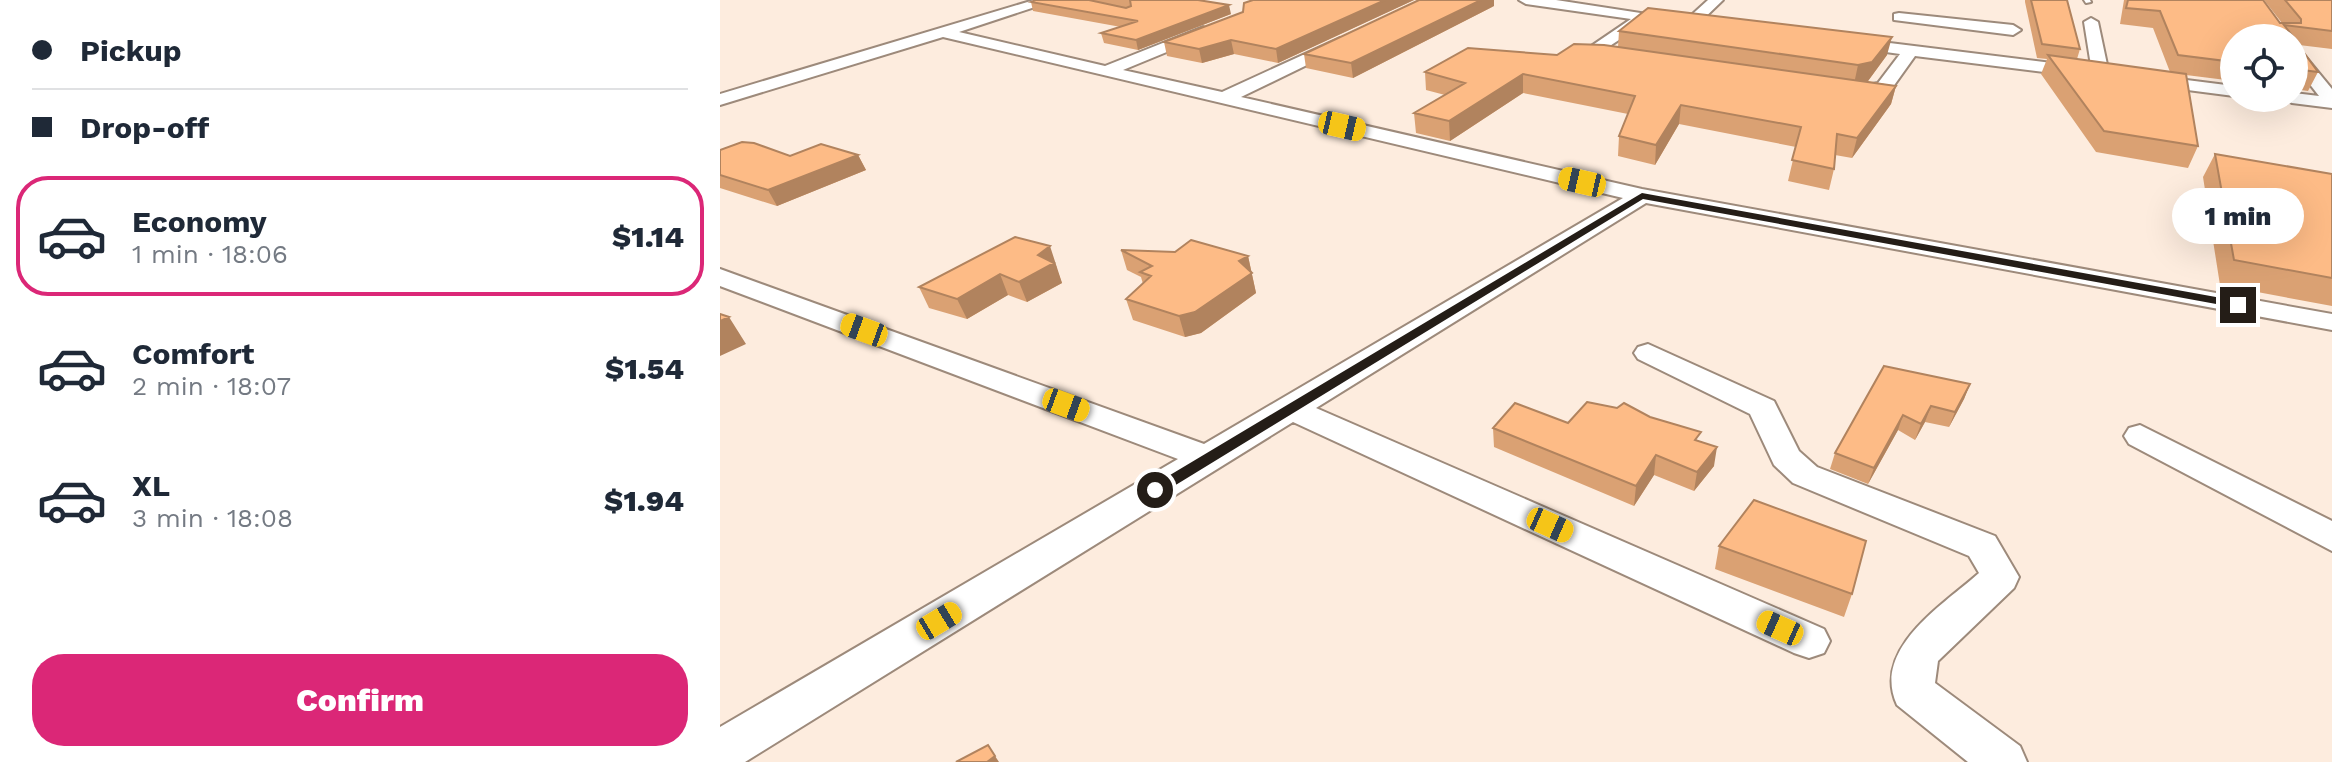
<!DOCTYPE html>
<html lang="en">
<head>
<meta charset="utf-8">
<style>
	:root { --surface:#fff; --page:#f2f2f3; --text:#1f2937; --muted:#747a83; --line:#e0e1e3; --accent:#db2777 }
	body { margin:0; font-family:"Work Sans",sans-serif; background:var(--page); color:var(--text); height:100vh; display:flex; flex-direction:column; font-size:30px; white-space:nowrap }
	* { box-sizing:border-box; margin:0 }
	p { font-size:26px; color:var(--muted) }
	.icon { flex:none; width:44px; height:44px; fill:none; stroke:currentColor; stroke-width:2; stroke-linecap:round; stroke-linejoin:round }
	.map { position:relative; flex:1; overflow:hidden }
	.side { display:flex; flex-direction:column; background:var(--surface); width:720px }
	.side>* { flex:none }
	.top-card { display:grid; align-content:center; height:176px; padding:0 32px; background:var(--surface) }
	.buttons { position:absolute; left:1500px; top:24px; display:grid; gap:16px }
	.buttons a { display:grid; place-items:center; width:88px; height:88px; border-radius:50%; background:var(--surface); box-shadow:0 8px 32px #0002; font-size:40px }
	.end { position:absolute; width:36px; height:36px; margin:-18px; border:10px solid #241d17; background:#fff; box-shadow:0 0 0 4px #fff }
	.from { border-radius:50% }
	.bubble { position:absolute; height:56px; border-radius:28px; background:var(--surface); box-shadow:0 8px 32px #0002; font-size:26px; font-weight:800; line-height:56px; text-align:center }
	.car { position:absolute; width:24px; height:48px; margin:-24px -12px; border-radius:10px; box-shadow:0 0 6px 2px #0007; background:linear-gradient(#f5c518 24%,#345 0 40%,#f5c518 0 76%,#345 0 86%,#f5c518 0) }
	.top-card b { display:flex; align-items:center; gap:28px; height:76px; font-size:30px }
	.top-card b+b { border-top:2px solid var(--line) }
	.top-card i { width:20px; height:20px; background:var(--text) }
	ul { padding:0; list-style:none }
	li { display:flex; align-items:center; gap:24px; height:120px; margin:0 16px 12px; padding:0 16px; border:4px solid transparent; border-radius:32px }
	li div { flex:1 }
	li b { display:block; font-size:30px }
	li em { font-style:normal; font-weight:800 }
	li.selected { border-color:var(--accent) }
	li>.icon { width:72px; height:72px; stroke-width:1.5 }
	.primary-button { display:flex; gap:16px; margin-top:auto; padding:16px 32px }
	.primary-button a { flex:1; height:92px; border-radius:32px; background:var(--accent); color:#fff; font-size:32px; font-weight:800; line-height:92px; text-align:center }
	main { display:flex; flex:1; min-height:0 }
	.map>svg:first-child { display:block }
	.lines { fill:none; stroke-linecap:round; stroke-linejoin:round }
	.service-casing { stroke:#9d8a7b; stroke-width:4 }
	.minor-casing { stroke:#9d8a7b; stroke-width:4 }
	.service { fill:#fff; fill-rule:evenodd }
	.minor { fill:#fff; fill-rule:evenodd }
	.wall { fill:#daa173 }
	.shaded-wall { fill:#b1835e }
	.building { fill:#fdbb86; stroke:#b1835e; stroke-width:2 }
	.route { fill:#241d17 }
</style>
</head>
<body>
<main>
<section class="side">
<div class="top-card">
<b><i class="from"></i>Pickup</b>
<b><i></i>Drop-off</b>
</div>
<ul>
<li class="selected"><svg class="icon" aria-label="car" viewBox="0 0 24 24"><path d="M5 17H2v-5l4-1 3-4h7l3 4 3 1v5h-3M9 17h6M6 11h13"/><circle cx="7" cy="17" r="2"/><circle cx="17" cy="17" r="2"/></svg><div><b>Economy</b><p>1 min · 18:06</p></div><em>$1.14</em></li>
<li><svg class="icon" aria-label="car" viewBox="0 0 24 24"><path d="M5 17H2v-5l4-1 3-4h7l3 4 3 1v5h-3M9 17h6M6 11h13"/><circle cx="7" cy="17" r="2"/><circle cx="17" cy="17" r="2"/></svg><div><b>Comfort</b><p>2 min · 18:07</p></div><em>$1.54</em></li>
<li><svg class="icon" aria-label="car" viewBox="0 0 24 24"><path d="M5 17H2v-5l4-1 3-4h7l3 4 3 1v5h-3M9 17h6M6 11h13"/><circle cx="7" cy="17" r="2"/><circle cx="17" cy="17" r="2"/></svg><div><b>XL</b><p>3 min · 18:08</p></div><em>$1.94</em></li>
</ul>
<div class="primary-button"><a>Confirm</a></div>
</section>
<div class="map">
<svg width="1612" height="762" viewBox="0 0 1612 762">
	<rect width="100%" height="100%" fill="#fdecde"/>
	<g class="lines">
		<defs>
			<path id="service" d="M1364 0H1370L1371 2 1366 3Z"/>
			<path id="minor" d="M314 0H336L239 32 385 66 483 27 488 29V35L403 70 502 92 620 38 628 43 626 46 521 97 922 189 1612 314V330L926 203 596 408 1104 629 1110 641 1104 653 1089 658 1074 653 573 422 25 762H0V727L458 459 0 286V269L484 444 903 198 223 37 0 105V94Z
				M799 0H836L966 20 988 0H1003L976 26 928 21 882 51 902 57V63L896 65 861 53 911 19 806 4Z
				M1179 13 1293 25 1301 30 1293 35 1174 20V14Z
				M1371 18 1378 22 1389 74 1387 78H1375L1372 72 1364 77 1195 56 1170 91 1134 97 1125 92 1128 88 1158 83 1180 54 1123 46 1121 43 1129 38 1364 67 1372 72 1364 22Z
				M1574 48 1580 50 1612 89V108L1572 103 1563 98H1574V93L1599 96 1574 64Z
				M1427 75 1514 86V96L1421 84V76Z
				M928 344 1054 401 1079 451 1097 467 1275 536 1299 577 1294 588 1218 661 1215 683 1300 746 1307 762H1248L1177 705C1151 649 1223 605 1259 573L1249 556 1073 483 1054 465 1030 414 918 359 914 353 918 347Z
				M1420 425 1612 521V551L1409 444 1404 436 1409 428Z"/>
		</defs>
		<use href="#service" class="service-casing"/>
		<use href="#minor" class="minor-casing"/>
		<use href="#service" class="service"/>
		<use href="#minor" class="minor"/>
	</g>
	<path class="wall" d="M316 0H478L511 14 418 50 384 43 381 33 401 27 313 11 311 2Z
		M533 0H694L558 63 514 54 482 63 447 56 444 42 523 12Z
		M1305 0H1347L1360 49 1357 59 1450 72 1433 28 1400 24 1404 0H1543L1560 23H1562L1544 0H1612V49L1579 45 1598 72 1588 91 1574 89V38H1514V81L1466 75 1478 146 1468 168 1376 152 1321 74 1327 59 1317 58 1305 2Z
		M774 6 633 78 586 68 584 54Z
		M899 31 1167 55 1148 81 1176 86 1171 104 1132 158 1115 155 1114 169 1109 190 1068 181 1076 147 959 124 935 165 898 156 899 136 908 114 803 93 730 141 696 133 694 113 725 95 706 90 705 72 898 47Z
		M0 150 70 156 138 155 146 170 57 206 0 188Z
		M1495 154 1612 174V306L1500 285 1483 177Z
		M401 250 528 256 536 293 481 333 465 337 413 320 406 299 423 284 421 277 407 270Z
		M337 266 336 267 342 283 307 302 288 295 247 319 209 308 199 287Z
		M1164 366 1250 384 1244 399 1229 427 1205 422 1195 440 1178 430 1148 484 1110 469 1115 453Z
		M930 417 980 442 994 466 974 491 934 475 914 506 774 447 773 428Z
		M999 546 1132 594 1124 617 995 569Z"/>
	<path class="shaded-wall" d="M665 0H694L558 63 556 49Z
		M761 0H774V6L633 78 631 63Z
		M509 5 511 14 418 50 416 40Z
		M1172 37 1167 55 1148 81 1134 84 1138 65Z
		M511 40 514 54 482 63 479 49Z
		M803 74V93L730 141 729 121Z
		M1176 86 1171 104 1132 158 1137 138Z
		M961 105 959 124 935 165 936 145Z
		M138 155 146 170 57 206 48 190Z
		M330 246 342 283 307 302 299 282 318 255Z
		M528 256 536 293 481 333 465 337 459 316 519 261Z
		M280 274 288 295 247 319 237 299Z
		M9 317 26 344 0 356V321Z
		M1250 384 1244 399 1229 427 1235 412Z
		M1211 406 1205 422 1195 440 1201 424Z
		M1183 415 1178 430 1148 484 1154 468Z
		M997 447 994 466 974 491 977 472Z
		M936 455 934 475 914 506 916 486Z
		M275 756 279 762H267Z"/>
	<path class="building" d="M316 0H369L406 8 411 6 410 0H409H478L509 5 416 40 381 33 418 21 311 2Z
		M533 0H665L556 49 511 40 479 49 444 42 523 12 524 3Z
		M699 0H761L631 63 584 54Z
		M1311 0H1347L1360 49 1322 44Z
		M1408 0H1543L1560 23H1581V19L1565 0H1612V31L1564 25 1574 38H1514V62L1458 55 1440 11 1406 8Z
		M928 8 1172 37 1152 62 1138 65 899 31Z
		M1574 39 1598 72 1574 69Z
		M854 44 884 45 1176 86 1137 138 1117 134 1114 169 1072 160 1081 127 961 105 936 145 899 136 915 96 803 74 729 121 694 113 745 83 705 72 748 48 837 55Z
		M1328 55 1466 74 1478 146 1384 131Z
		M22 142 34 143 70 156 101 144 138 155 48 190 0 175V150Z
		M1495 154 1612 174V278L1514 260Z
		M295 237 330 246 318 255 334 263 299 282 280 274 237 299 199 287Z
		M471 240 528 256 519 261 532 273 475 312 459 316 406 299 431 276 420 272 432 266 401 250 455 252Z
		M0 314 9 317 0 321Z
		M1164 366 1250 384 1235 412 1211 406 1201 424 1183 415 1154 468 1115 453Z
		M867 402 897 408 904 403 930 417 981 432 975 440 997 447 977 472 936 455 916 486 773 428 795 403 848 423Z
		M1034 500 1146 541 1132 594 999 546Z
		M268 745 275 756 267 762H236Z"/>
	<path class="route" d="M922 193 1518 301 1524 305 1518 308 923 199 441 494H430V487Z"/>
</svg>
<div class="buttons">
<a><svg class="icon" aria-label="locate" viewBox="0 0 24 24"><circle cx="12" cy="12" r="6"/><path d="M12 2v4M12 18v4M2 12h4M18 12h4"/></svg></a>
</div>
<i class="end from" style="left:435px;top:490px"></i>
<i class="end" style="left:1518px;top:305px"></i>
<div class="bubble" style="left:1452px;top:188px;width:132px">1 min</div>
<i class="car" style="left:622px;top:126px;rotate:103deg"></i>
<i class="car" style="left:862px;top:182px;rotate:283deg"></i>
<i class="car" style="left:144px;top:330px;rotate:290deg"></i>
<i class="car" style="left:346px;top:405px;rotate:110deg"></i>
<i class="car" style="left:830px;top:525px;rotate:114deg"></i>
<i class="car" style="left:219px;top:621px;rotate:59deg"></i>
<i class="car" style="left:1060px;top:628px;rotate:294deg"></i>
</div>
</main>
</body>
</html>
